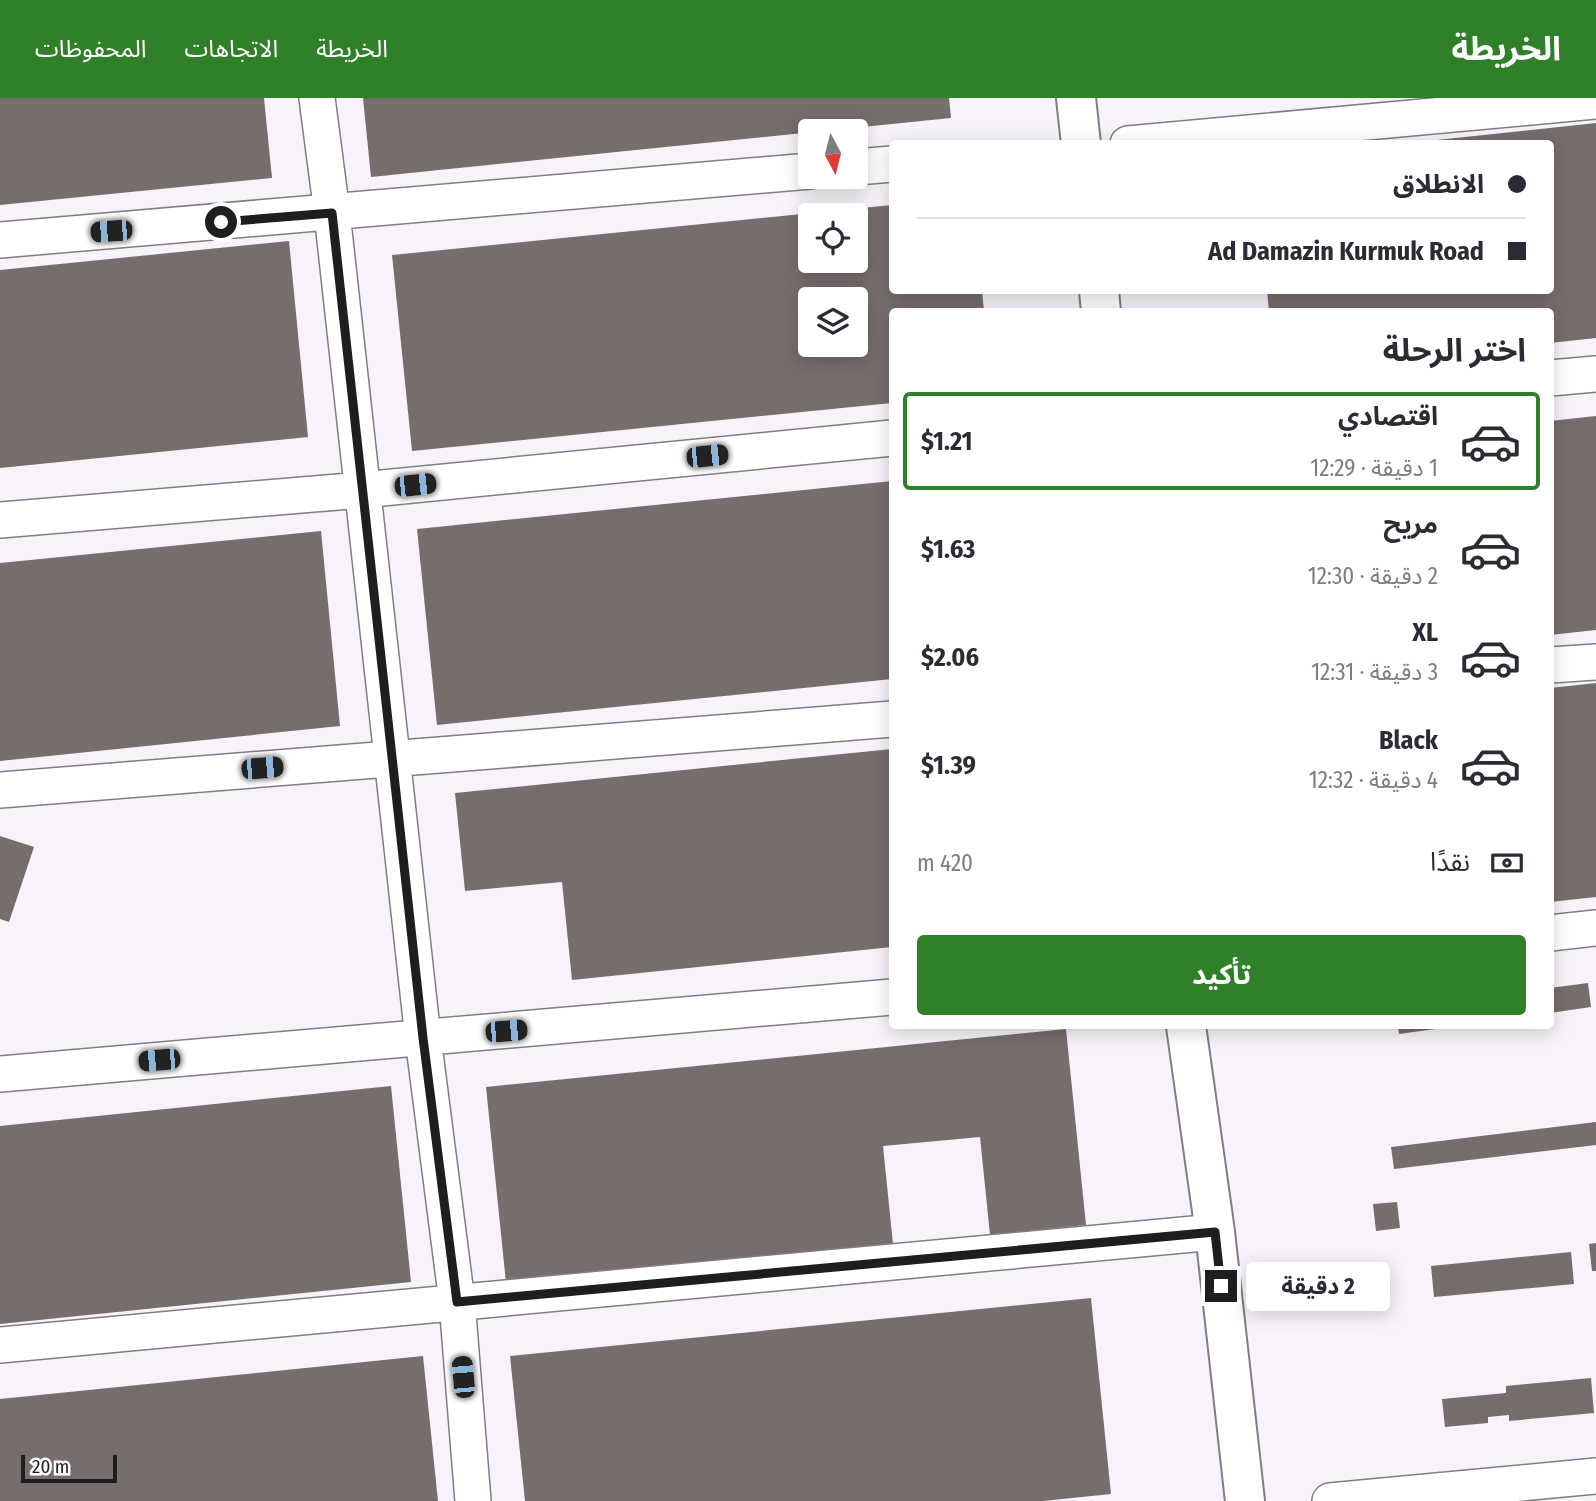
<!DOCTYPE html>
<html lang="ar">
<head>
<meta charset="utf-8">
<style>
	:root { --surface:#fff; --page:#f2f2f3; --text:#2b2b33; --muted:#7c7c81; --line:#e1e1e2; --accent:#307f29 }
	body { margin:0; font-family:"Fira Sans Condensed","Noto Sans Arabic",sans-serif; background:var(--page); color:var(--text); direction:rtl; height:100vh; display:flex; flex-direction:column; font-size:26px; white-space:nowrap }
	* { box-sizing:border-box; margin:0 }
	p { font-size:23px; color:var(--muted) }
	.icon { flex:none; width:38px; height:38px; fill:none; stroke:currentColor; stroke-width:2; stroke-linecap:round; stroke-linejoin:round }
	.map { position:relative; flex:1; overflow:hidden; direction:ltr }
	.panel { position:absolute; left:889px; top:210px; width:665px; height:721px; display:flex; flex-direction:column; background:var(--surface); border-radius:7px; box-shadow:0 4px 18px #0003; direction:rtl }
	.panel>* { flex:none }
	.hud { position:absolute; left:889px; top:42px; width:665px; height:154px; border-radius:7px; box-shadow:0 4px 18px #0003; direction:rtl; display:grid; align-content:center; height:154px; padding:0 28px; background:var(--surface) }
	.needle { width:46px; rotate:173deg }
	.fabs { position:absolute; left:798px; top:21px; display:grid; gap:14px }
	.fabs a { display:grid; place-items:center; width:70px; height:70px; border-radius:7px; background:var(--surface); box-shadow:0 4px 18px #0003; font-size:35px }
	.scale { position:absolute; left:21px; bottom:18px; width:96px; box-sizing:border-box; padding-left:7px; border:4px solid #1e1d1f; border-top:0; font-size:19px; line-height:24px; white-space:nowrap; color:#1e1d1f; -webkit-text-stroke:5px #fff; paint-order:stroke }
	.end { position:absolute; width:32px; height:32px; margin:-16px; border:9px solid #1e1d1f; background:#fff; box-shadow:0 0 0 4px #fff }
	.from { border-radius:50% }
	.bubble { position:absolute; height:49px; border-radius:7px; background:var(--surface); box-shadow:0 4px 18px #0003; font-size:23px; font-weight:700; line-height:49px; text-align:center; direction:rtl }
	.car { position:absolute; width:21px; height:42px; margin:-21px -10px; border-radius:9px; box-shadow:0 0 5px 2px #0007; background:linear-gradient(#222 24%,#8ab4d8 0 40%,#222 0 76%,#8ab4d8 0 86%,#222 0) }
	.hud b { display:flex; align-items:center; gap:24px; height:66px; font-size:26px }
	.hud b+b { border-top:2px solid var(--line) }
	.hud i { width:18px; height:18px; background:var(--text) }
	ul { padding:0; list-style:none }
	li { display:flex; align-items:center; gap:21px; height:98px; margin:0 14px 10px; padding:0 14px; border:4px solid transparent; border-radius:7px }
	li div { flex:1 }
	li b { display:block; font-size:26px }
	li em { font-style:normal; font-weight:700 }
	li.current { border-color:var(--accent) }
	li>.icon { width:63px; height:63px; stroke-width:1.5 }
	h2 { padding:0 28px; font-size:32px; line-height:84px }
	.pay { display:flex; align-items:center; gap:18px; height:77px; padding:0 28px; font-size:26px }
	.pay p { margin-inline-start:auto }
	.primary-button { display:flex; gap:14px; margin-top:auto; padding:14px 28px }
	.primary-button a { flex:1; height:80px; border-radius:7px; background:var(--accent); color:#fff; font-size:28px; font-weight:700; line-height:80px; text-align:center }
	header { display:flex; align-items:center; gap:42px; box-sizing:border-box; height:98px; padding:0 35px; background:var(--accent); color:#fff }
	header strong { font-size:33px }
	nav { display:flex; gap:38px; margin-inline-start:auto; font-size:24px }
	.map>svg:first-child { display:block }
	.building { fill:#766d6d; fill-rule:evenodd }
	.lines { fill:none; stroke-linecap:round; stroke-linejoin:round }
	.minor-casing { stroke:#817d83; stroke-width:38 }
	.trunk-casing { stroke:#817d83; stroke-width:42 }
	.minor { stroke:#fff; stroke-width:35 }
	.trunk { stroke:#fff; stroke-width:38 }
	.route { stroke:#1e1d1f; stroke-width:9 }
</style>
</head>
<body>
<header>
<strong>الخريطة</strong>
<nav><a>الخريطة</a><a>الاتجاهات</a><a>المحفوظات</a></nav>
</header>
<div class="map">
<svg width="1596" height="1403" viewBox="0 0 1596 1403">
	<rect width="100%" height="100%" fill="#f8f3fa"/>
	<path class="building" d="M0 0H264L272 80 0 107Z
		M363 0H949L951 20 371 79Z
		M1596 25V240L1550 245V214H1269L1267 192H1550V46H1418V44Z
		M892 107V192H982L984 214H892V305L412 353 392 157ZM810 117H856V163H810ZM810 201H856V247H810Z
		M289 143 308 339 0 370V172Z
		M1596 318V532L1550 537V323Z
		M892 383V581L437 627 417 431Z
		M321 433 340 628 0 663V465Z
		M1596 585V799L1550 804V590Z
		M892 651V849L572 882 562 784 465 793 455 695Z
		M0 738 34 749 9 824 0 821Z
		M1588 885 1591 909 1550 915V890Z
		M1398 928H1450V929L1399 936Z
		M1066 931 1086 1127 990 1137 980 1039 883 1048 893 1146 506 1185 486 989Z
		M391 988 411 1184 0 1226V1028Z
		M1596 1024V1047L1394 1071 1391 1049Z
		M1397 1104 1400 1130 1376 1133 1373 1106Z
		M1596 1145V1173H1592L1589 1146Z
		M1571 1154 1574 1186 1434 1199 1431 1168Z
		M1091 1200 1111 1396 1043 1403H525L510 1258Z
		M423 1258 438 1403H0V1301Z
		M1591 1280 1594 1315 1509 1323V1317L1488 1319V1325L1445 1329 1442 1301 1506 1295V1288Z"/>
	<g class="lines">
		<defs>
			<path id="minor" d="M317 0 332 115 423 940 457 1204 473 1403
				M1128 46 1596 3
				M856 69 892 66
				M0 142 810 73
				M1550 280 1596 276
				M0 422 362 392 892 340
				M1550 567 1596 564
				M0 692 892 621
				M1550 835 1596 830
				M0 976 892 899
				M0 1247 1215 1134
				M1330 1403 1596 1378"/>
			<path id="trunk" d="M1076 0 1081 46
				M1099 192 1101 214
				M1186 928 1215 1134 1245 1403"/>
		</defs>
		<use href="#minor" class="minor-casing"/>
		<use href="#trunk" class="trunk-casing"/>
		<use href="#minor" class="minor"/>
		<use href="#trunk" class="trunk"/>
	</g>
	<g class="lines">
		<path class="route" d="M221 124 332 115 423 940 457 1204 1215 1134 1221 1188"/>
	</g>
</svg>
<div class="fabs">
<a><svg class="needle" viewBox="-14 -14 28 28"><path d="M0-13l5 13h-10z" fill="#e53935"/><path d="M0 13l5-13h-10z" fill="#7c7c81"/></svg></a>
<a><svg class="icon" aria-label="locate" viewBox="0 0 24 24"><circle cx="12" cy="12" r="6"/><path d="M12 2v4M12 18v4M2 12h4M18 12h4"/></svg></a>
<a><svg class="icon" aria-label="layers" viewBox="0 0 24 24"><path d="M12 4l9 5-9 5-9-5zM3 14l9 5 9-5"/></svg></a>
</div>
<div class="scale">20 m</div>
<i class="end from" style="left:221px;top:124px"></i>
<i class="end" style="left:1221px;top:1188px"></i>
<div class="bubble" style="left:1246px;top:1164px;width:144px">2 دقيقة</div>
<i class="car" style="left:111px;top:133px;rotate:266deg"></i>
<i class="car" style="left:707px;top:358px;rotate:84deg"></i>
<i class="car" style="left:415px;top:387px;rotate:84deg"></i>
<i class="car" style="left:262px;top:670px;rotate:85deg"></i>
<i class="car" style="left:506px;top:933px;rotate:85deg"></i>
<i class="car" style="left:159px;top:962px;rotate:265deg"></i>
<i class="car" style="left:463px;top:1279px;rotate:355deg"></i>
<div class="hud">
<b><i class="from"></i>الانطلاق</b>
<b><i></i>Ad Damazin Kurmuk Road</b>
</div>
<section class="panel">
<h2>اختر الرحلة</h2>
<ul>
<li class="current"><svg class="icon" aria-label="car" viewBox="0 0 24 24"><path d="M5 17H2v-5l4-1 3-4h7l3 4 3 1v5h-3M9 17h6M6 11h13"/><circle cx="7" cy="17" r="2"/><circle cx="17" cy="17" r="2"/></svg><div><b>اقتصادي</b><p>1 دقيقة · 12:29</p></div><em>$1.21</em></li>
<li><svg class="icon" aria-label="car" viewBox="0 0 24 24"><path d="M5 17H2v-5l4-1 3-4h7l3 4 3 1v5h-3M9 17h6M6 11h13"/><circle cx="7" cy="17" r="2"/><circle cx="17" cy="17" r="2"/></svg><div><b>مريح</b><p>2 دقيقة · 12:30</p></div><em>$1.63</em></li>
<li><svg class="icon" aria-label="car" viewBox="0 0 24 24"><path d="M5 17H2v-5l4-1 3-4h7l3 4 3 1v5h-3M9 17h6M6 11h13"/><circle cx="7" cy="17" r="2"/><circle cx="17" cy="17" r="2"/></svg><div><b>XL</b><p>3 دقيقة · 12:31</p></div><em>$2.06</em></li>
<li><svg class="icon" aria-label="car" viewBox="0 0 24 24"><path d="M5 17H2v-5l4-1 3-4h7l3 4 3 1v5h-3M9 17h6M6 11h13"/><circle cx="7" cy="17" r="2"/><circle cx="17" cy="17" r="2"/></svg><div><b>Black</b><p>4 دقيقة · 12:32</p></div><em>$1.39</em></li>
</ul>
<div class="pay"><svg class="icon" aria-label="cash" viewBox="0 0 24 24"><path d="M3 7h18v10H3z"/><circle cx="12" cy="12" r="2"/></svg>نقدًا<p>420 m</p></div>
<div class="primary-button"><a>تأكيد</a></div>
</section>
</div>
</body>
</html>
